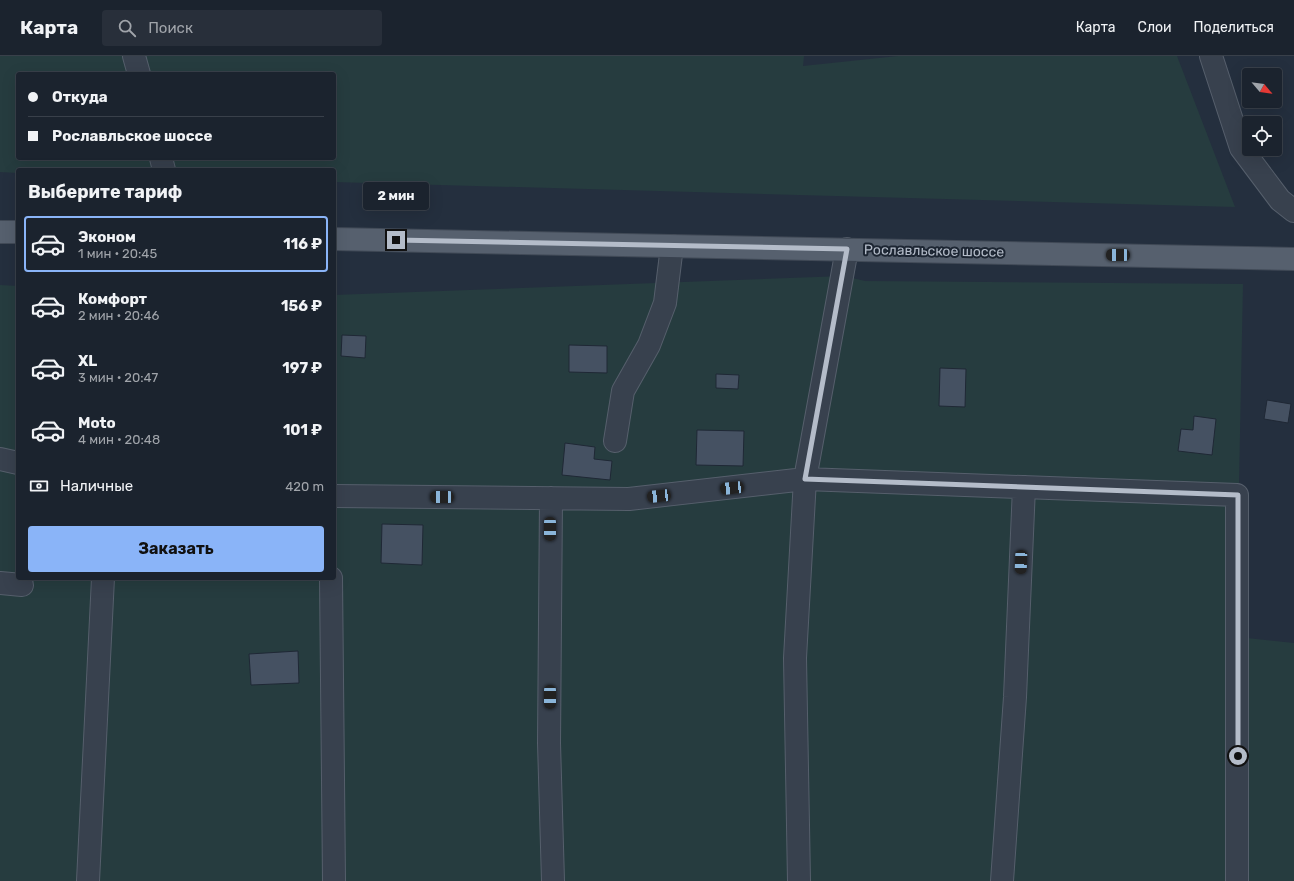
<!DOCTYPE html>
<html lang="ru">
<head>
<meta charset="utf-8">
<style>
	:root { --surface:#1b232e; --page:#282f3a; --text:#f1f3f6; --muted:#a0a4aa; --line:#39404a; --accent:#8ab4f8 }
	body { margin:0; font-family:Rubik,sans-serif; background:var(--page); color:var(--text); height:100vh; display:flex; flex-direction:column; font-size:15px; white-space:nowrap }
	* { box-sizing:border-box; margin:0 }
	p { font-size:13px; color:var(--muted) }
	.icon { flex:none; width:22px; height:22px; fill:none; stroke:currentColor; stroke-width:2; stroke-linecap:round; stroke-linejoin:round }
	.map { position:relative; flex:1; overflow:hidden }
	.panel { position:absolute; left:16px; top:112px; width:320px; height:412px; display:flex; flex-direction:column; background:var(--surface); border-radius:4px; box-shadow:0 4px 16px #0002,0 0 0 1px var(--line) }
	.panel>* { flex:none }
	.banner { position:absolute; left:16px; top:16px; width:320px; height:88px; border-radius:4px; box-shadow:0 4px 16px #0002,0 0 0 1px var(--line); display:grid; align-content:center; height:88px; padding:0 12px; background:var(--surface) }
	.needle { width:26px; rotate:119deg }
	.tools { position:absolute; left:1242px; top:12px; display:grid; gap:8px }
	.tools a { display:grid; place-items:center; width:40px; height:40px; border-radius:4px; background:var(--surface); box-shadow:0 4px 16px #0002,0 0 0 1px var(--line); font-size:20px }
	.end { position:absolute; width:18px; height:18px; margin:-9px; border:5px solid #b4bcc9; background:#111; box-shadow:0 0 0 2px #111 }
	.from { border-radius:50% }
	.bubble { position:absolute; height:28px; border-radius:4px; background:var(--surface); box-shadow:0 4px 16px #0002,0 0 0 1px var(--line); font-size:13px; font-weight:700; line-height:28px; text-align:center }
	.car { position:absolute; width:12px; height:24px; margin:-12px -6px; border-radius:5px; box-shadow:0 0 3px 1px #0007; background:linear-gradient(#222 24%,#8ab4d8 0 40%,#222 0 76%,#8ab4d8 0 86%,#222 0) }
	.banner b { display:flex; align-items:center; gap:14px; height:38px; font-size:15px }
	.banner b+b { border-top:1px solid var(--line) }
	.banner i { width:10px; height:10px; background:var(--text) }
	ul { padding:0; list-style:none }
	li { display:flex; align-items:center; gap:12px; height:56px; margin:0 8px 6px; padding:0 4px; border:2px solid transparent; border-radius:4px }
	li div { flex:1 }
	li b { display:block; font-size:15px }
	li em { font-style:normal; font-weight:700 }
	li.active { border-color:var(--accent) }
	li>.icon { width:36px; height:36px; stroke-width:1.5 }
	h2 { padding:0 12px; font-size:18px; line-height:48px }
	.pay { display:flex; align-items:center; gap:10px; height:44px; padding:0 12px; font-size:15px }
	.pay p { margin-inline-start:auto }
	.action { display:flex; gap:8px; margin-top:auto; padding:8px 12px }
	.action a { flex:1; height:46px; border-radius:4px; background:var(--accent); color:#111; font-size:16px; font-weight:700; line-height:46px; text-align:center }
	header { display:flex; align-items:center; gap:24px; box-sizing:border-box; height:56px; padding:0 20px; background:var(--surface); border-bottom:1px solid var(--line) }
	header strong { font-size:19px }
	nav { display:flex; gap:22px; margin-inline-start:auto; font-size:14px }
	.search { width:280px; height:36px; background:var(--page); display:flex; align-items:center; gap:10px; box-sizing:border-box; padding:0 14px; border-radius:4px; color:var(--muted); font-size:15px }
	.map>svg:first-child { display:block }
	.green { fill:#263c3f; fill-rule:evenodd }
	.building { fill:#455162; stroke:#1f2835 }
	.lines { fill:none; stroke-linecap:round; stroke-linejoin:round }
	.minor-casing { stroke:#565f6c; stroke-width:24 }
	.major-casing { stroke:#414a57; stroke-width:24 }
	.minor { stroke:#38414e; stroke-width:22 }
	.major { stroke:#56606e; stroke-width:22 }
	.route { stroke:#b4bcc9; stroke-width:5 }
	.labels { text-anchor:middle; dominant-baseline:central; stroke-width:4; stroke-linejoin:round; paint-order:stroke }
	.street-label { font-size:14px; fill:#b4bcc9; stroke:#1d2633 }
</style>
</head>
<body>
<header>
<strong>Карта</strong>
<div class="search"><svg class="icon" aria-label="search" viewBox="0 0 24 24"><circle cx="10" cy="10" r="6"/><path d="M15 15l6 6"/></svg>Поиск</div>
<nav><a>Карта</a><a>Слои</a><a>Поделиться</a></nav>
</header>
<div class="map">
<svg width="1294" height="825" viewBox="0 0 1294 825">
	<rect width="100%" height="100%" fill="#242f3e"/>
	<path class="green" d="M0 0H804L803 10 898 0H1177L1235 151 334 126V114H18V117L0 116ZM18 18H334V102H18Z
		M844 220 865 225 1243 228 1239 427 1229 580 1294 587V825H0V229L18 230V522H334V239Z"/>
	<path class="building" d="M342 279 366 280 365 302 341 300Z
		M569 289 607 290V317L569 316Z
		M940 312 966 313 965 351 939 350Z
		M716 318 739 319 738 333 716 332Z
		M1267 344 1291 348 1288 367 1264 363Z
		M1194 360 1216 363 1212 399 1178 395 1181 373 1193 374Z
		M697 374 744 375 743 410 696 409Z
		M565 387 595 391 594 403 612 405 610 424 562 419Z
		M382 468 423 469 422 509 381 507Z
		M298 595 299 627 251 629 249 598Z"/>
	<g class="lines">
		<defs>
			<path id="minor" d="M134 0 139 18
				M1211 0 1241 92 1280 144 1294 155
				M161 102 164 114
				M615 385 623 335 649 289 665 247 672 190
				M0 403 18 407
				M334 440 629 443 805 423 847 193
				M551 442 549 687 553 825
				M331 522 334 825
				M0 527 22 529
				M88 825 103 522
				M799 825 795 602 805 423 1237 439V825
				M1002 825 1015 641 1024 431"/>
			<path id="major" d="M0 176H18
				M334 183 1294 203"/>
		</defs>
		<use href="#minor" class="minor-casing"/>
		<use href="#major" class="major-casing"/>
		<use href="#minor" class="minor"/>
		<use href="#major" class="major"/>
	</g>
	<g class="lines">
		<path class="route" d="M396 184 847 193 805 423 1238 439V700"/>
	</g>
	<g class="labels">
		<g class="street-label">
			<text transform="translate(934 195) rotate(1)">Рославльское шоссе</text>
		</g>
	</g>
</svg>
<div class="tools">
<a><svg class="needle" viewBox="-14 -14 28 28"><path d="M0-13l5 13h-10z" fill="#e53935"/><path d="M0 13l5-13h-10z" fill="#a0a4aa"/></svg></a>
<a><svg class="icon" aria-label="locate" viewBox="0 0 24 24"><circle cx="12" cy="12" r="6"/><path d="M12 2v4M12 18v4M2 12h4M18 12h4"/></svg></a>
</div>
<i class="end from" style="left:1238px;top:700px"></i>
<i class="end" style="left:396px;top:184px"></i>
<div class="bubble" style="left:363px;top:126px;width:66px">2 мин</div>
<i class="car" style="left:1118px;top:199px;rotate:271deg"></i>
<i class="car" style="left:732px;top:432px;rotate:264deg"></i>
<i class="car" style="left:659px;top:440px;rotate:264deg"></i>
<i class="car" style="left:442px;top:441px;rotate:271deg"></i>
<i class="car" style="left:550px;top:473px;rotate:180deg"></i>
<i class="car" style="left:1021px;top:506px;rotate:182deg"></i>
<i class="car" style="left:550px;top:641px;rotate:180deg"></i>
<div class="banner">
<b><i class="from"></i>Откуда</b>
<b><i></i>Рославльское шоссе</b>
</div>
<section class="panel">
<h2>Выберите тариф</h2>
<ul>
<li class="active"><svg class="icon" aria-label="car" viewBox="0 0 24 24"><path d="M5 17H2v-5l4-1 3-4h7l3 4 3 1v5h-3M9 17h6M6 11h13"/><circle cx="7" cy="17" r="2"/><circle cx="17" cy="17" r="2"/></svg><div><b>Эконом</b><p>1 мин · 20:45</p></div><em>116 ₽</em></li>
<li><svg class="icon" aria-label="car" viewBox="0 0 24 24"><path d="M5 17H2v-5l4-1 3-4h7l3 4 3 1v5h-3M9 17h6M6 11h13"/><circle cx="7" cy="17" r="2"/><circle cx="17" cy="17" r="2"/></svg><div><b>Комфорт</b><p>2 мин · 20:46</p></div><em>156 ₽</em></li>
<li><svg class="icon" aria-label="car" viewBox="0 0 24 24"><path d="M5 17H2v-5l4-1 3-4h7l3 4 3 1v5h-3M9 17h6M6 11h13"/><circle cx="7" cy="17" r="2"/><circle cx="17" cy="17" r="2"/></svg><div><b>XL</b><p>3 мин · 20:47</p></div><em>197 ₽</em></li>
<li><svg class="icon" aria-label="car" viewBox="0 0 24 24"><path d="M5 17H2v-5l4-1 3-4h7l3 4 3 1v5h-3M9 17h6M6 11h13"/><circle cx="7" cy="17" r="2"/><circle cx="17" cy="17" r="2"/></svg><div><b>Moto</b><p>4 мин · 20:48</p></div><em>101 ₽</em></li>
</ul>
<div class="pay"><svg class="icon" aria-label="cash" viewBox="0 0 24 24"><path d="M3 7h18v10H3z"/><circle cx="12" cy="12" r="2"/></svg>Наличные<p>420 m</p></div>
<div class="action"><a>Заказать</a></div>
</section>
</div>
</body>
</html>
